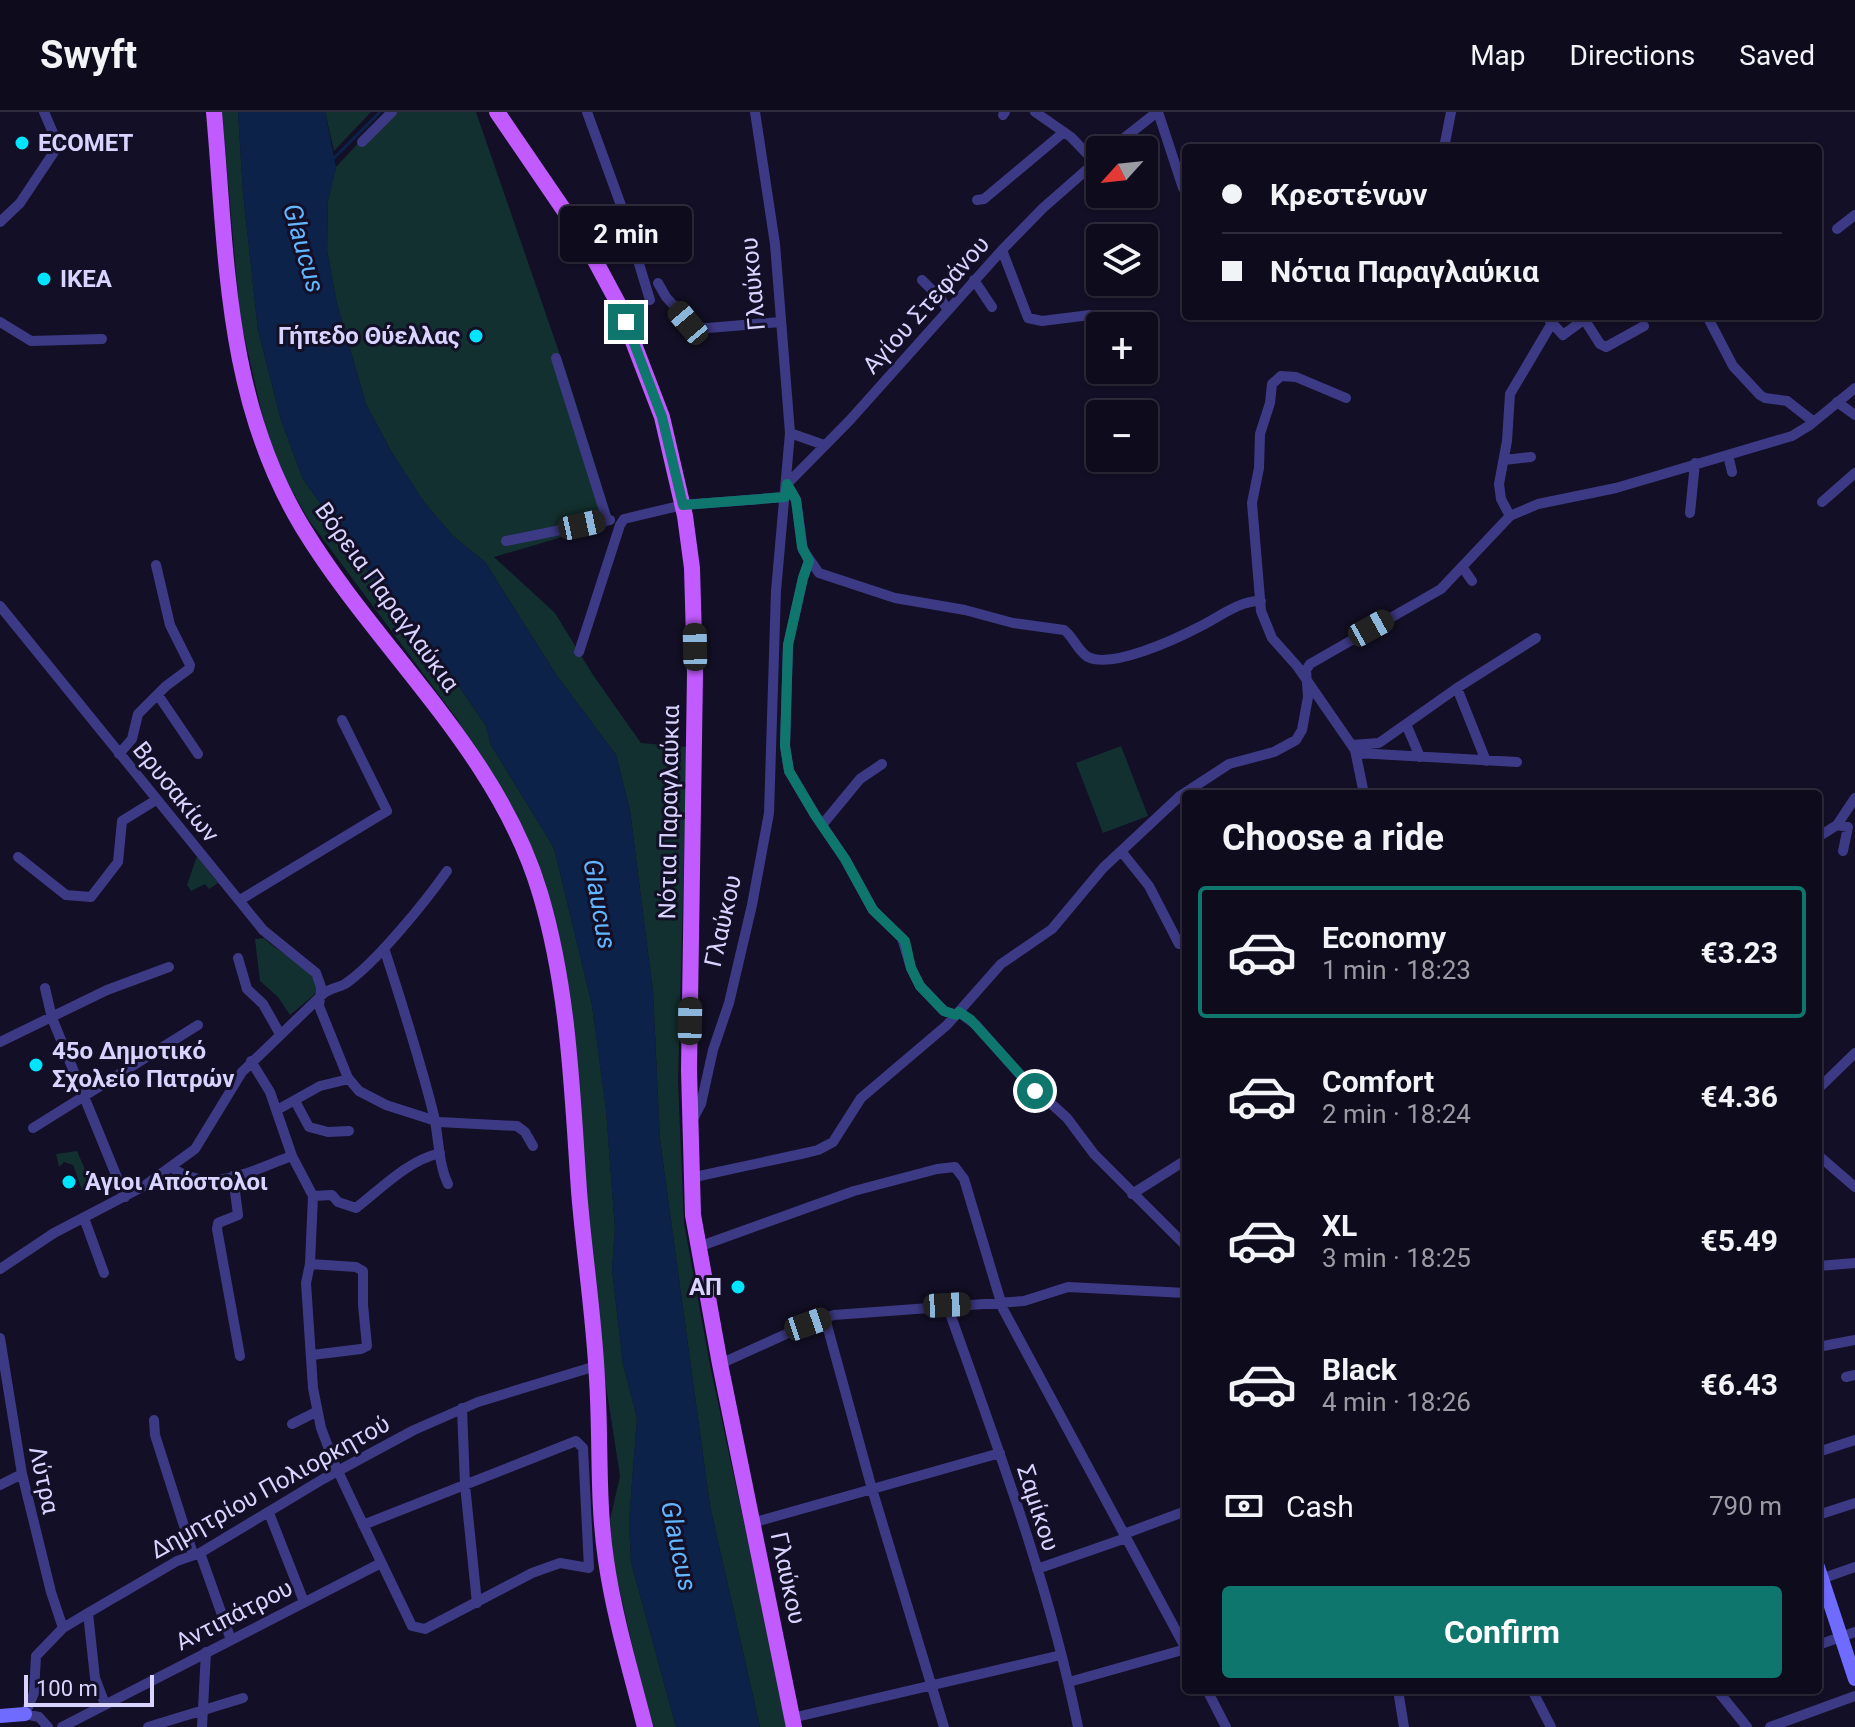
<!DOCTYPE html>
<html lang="en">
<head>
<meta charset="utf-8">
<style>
	:root { --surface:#0e0b1c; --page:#171425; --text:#f1f3f6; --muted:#9b9ba3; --line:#2e2b3b; --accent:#0f766e }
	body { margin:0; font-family:Roboto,sans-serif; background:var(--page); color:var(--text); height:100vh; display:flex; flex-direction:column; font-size:30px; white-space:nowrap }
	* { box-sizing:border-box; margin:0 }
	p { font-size:26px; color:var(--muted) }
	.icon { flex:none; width:44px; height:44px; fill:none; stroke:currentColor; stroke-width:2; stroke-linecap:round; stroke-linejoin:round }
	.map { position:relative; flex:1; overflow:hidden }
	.details { position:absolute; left:1182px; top:678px; width:640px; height:904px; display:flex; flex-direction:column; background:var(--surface); border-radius:8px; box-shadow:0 2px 6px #0004,0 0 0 2px var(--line) }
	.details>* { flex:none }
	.banner { position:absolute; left:1182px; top:32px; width:640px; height:176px; border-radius:8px; box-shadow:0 2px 6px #0004,0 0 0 2px var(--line); display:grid; align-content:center; height:176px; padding:0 40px; background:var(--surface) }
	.needle { width:52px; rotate:243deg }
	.fabs { position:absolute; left:1086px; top:24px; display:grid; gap:16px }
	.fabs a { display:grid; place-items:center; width:72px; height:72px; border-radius:8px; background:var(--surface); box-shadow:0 2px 6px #0004,0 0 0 2px var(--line); font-size:40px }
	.scale { position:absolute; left:24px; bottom:20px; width:130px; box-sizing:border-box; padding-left:8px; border:4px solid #d9d4ff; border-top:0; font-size:22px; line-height:28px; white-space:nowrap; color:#d9d4ff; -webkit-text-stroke:6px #130f26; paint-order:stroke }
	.end { position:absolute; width:36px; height:36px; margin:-18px; border:10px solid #0f766e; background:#fff; box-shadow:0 0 0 4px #fff }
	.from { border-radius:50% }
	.bubble { position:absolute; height:56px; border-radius:8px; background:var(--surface); box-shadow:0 2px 6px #0004,0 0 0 2px var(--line); font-size:26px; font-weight:700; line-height:56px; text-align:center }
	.car { position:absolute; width:24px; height:48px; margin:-24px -12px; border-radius:10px; box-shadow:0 0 6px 2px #0007; background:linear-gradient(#222 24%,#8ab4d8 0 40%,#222 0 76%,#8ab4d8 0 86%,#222 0) }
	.banner b { display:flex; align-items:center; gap:28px; height:76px; font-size:30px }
	.banner b+b { border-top:2px solid var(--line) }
	.banner i { width:20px; height:20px; background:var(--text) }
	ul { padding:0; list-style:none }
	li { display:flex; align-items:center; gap:24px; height:132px; margin:0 16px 12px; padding:0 24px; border:4px solid transparent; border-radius:8px }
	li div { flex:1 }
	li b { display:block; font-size:30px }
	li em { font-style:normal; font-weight:700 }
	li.on { border-color:var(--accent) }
	li>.icon { width:72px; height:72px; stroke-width:1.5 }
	h2 { padding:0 40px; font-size:36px; line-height:96px }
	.pay { display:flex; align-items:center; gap:20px; height:88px; padding:0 40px; font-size:30px }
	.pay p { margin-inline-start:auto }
	.action { display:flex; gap:16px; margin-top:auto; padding:16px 40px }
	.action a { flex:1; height:92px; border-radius:8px; background:var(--accent); color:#fff; font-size:32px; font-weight:700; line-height:92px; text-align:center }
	header { display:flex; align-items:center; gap:48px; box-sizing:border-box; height:112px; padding:0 40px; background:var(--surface); border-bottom:2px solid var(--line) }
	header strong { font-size:38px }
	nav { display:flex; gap:44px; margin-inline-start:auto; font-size:28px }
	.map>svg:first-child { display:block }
	.green { fill:#12302f }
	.water { fill:#0c2248 }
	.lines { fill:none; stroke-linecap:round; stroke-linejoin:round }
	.stream { stroke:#0c2248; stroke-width:3 }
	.street { stroke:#3d3a85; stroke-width:10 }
	.secondary { stroke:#6f6bff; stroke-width:14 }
	.primary { stroke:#c25bff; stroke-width:16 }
	.route { stroke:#0f766e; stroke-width:10 }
	.poi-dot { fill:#00e5ff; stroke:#130f26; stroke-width:3 }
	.labels { text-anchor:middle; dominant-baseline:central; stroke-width:6; stroke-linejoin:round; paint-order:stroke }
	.poi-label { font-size:24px; font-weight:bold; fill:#d9d4ff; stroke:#130f26; text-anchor:start }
	.street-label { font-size:24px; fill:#d9d4ff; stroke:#130f26 }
	.water-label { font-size:26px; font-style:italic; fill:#62b6ff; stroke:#130f26 }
</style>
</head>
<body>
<header>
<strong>Swyft</strong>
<nav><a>Map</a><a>Directions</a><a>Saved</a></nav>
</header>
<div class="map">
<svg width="1855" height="1615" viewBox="0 0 1855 1615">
	<rect width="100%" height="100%" fill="#130f26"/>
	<path class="green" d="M222 0H238L243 81 258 218 281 308 303 367 407 513 452 564 486 614 491 633 554 736 592 893 606 997 615 1117 612 1157 623 1252 637 1306 629 1409 631 1450 676 1615H651L612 1445 610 1408 620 1364 597 1216 577 965 535 761 457 607 308 407 282 361 267 323 240 206Z
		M325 0H371L334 39Z
		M387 0H476L569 269 613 410 494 445 555 501 593 563 641 631 687 635 678 969 684 1111 711 1258 788 1615H760L710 1394 660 1028 653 880 630 699 616 643 557 564 485 450 453 424 424 390 392 341 366 292 337 192 327 138 328 88 336 55Z
		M1121 634 1148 704 1103 721 1076 651Z
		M197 744 218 771 209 777 205 772 191 779 187 773Z
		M264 826C281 843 306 850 317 873L314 883 290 903 278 885 260 869 255 827Z
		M77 1039 92 1074 82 1078 73 1053 64 1050 59 1055 56 1042Z"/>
	<path class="water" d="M238 0H325L336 55 328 88 327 138 337 192 366 292 392 341 424 390 453 424 485 450 557 564 616 643 630 699 653 880 660 1028 710 1394 760 1615H676L631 1450 629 1409 637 1306 623 1252 612 1157 615 1117 606 998 592 893 554 736 491 633 486 614 452 564 407 513 303 367 281 308 258 218 243 81Z"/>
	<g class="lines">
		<path class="stream" d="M332 48 380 0"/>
		<path class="street" d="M587 0 623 99 650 188
			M1035 0 1071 25 1095 50
			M1158 0 1183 76
			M1003 3 1005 0
			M362 30 392 0
			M1444 36 1451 0
			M1109 38 1157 0
			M1100 46 1043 96 1002 138 850 308 787 372 796 388 803 438 819 461 895 486 965 498 1013 511 1064 518C1074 525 1077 539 1088 545 1112 557 1176 527 1199 515 1218 506 1240 488 1261 489
			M977 88 984 87 1064 20
			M0 110 20 91 56 37 57 30 44 0
			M1837 117 1855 103
			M1002 138 1028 206 1042 209 1090 203
			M922 168 941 187 947 197
			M974 168 992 195
			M658 171 666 185 695 217 781 210
			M1707 204 1733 254 1760 283 1765 286 1787 289 1814 310
			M0 210 31 229 102 227
			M1552 211 1563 223 1582 209 1586 210 1600 232 1606 235 1644 214
			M556 246 607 408
			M1346 286 1296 265 1281 264 1272 272 1270 291 1260 322 1259 356 1252 391 1261 499 1272 526 1297 554 1355 638 1364 682
			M1837 290 1855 303
			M790 321 824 333
			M1728 343 1732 360
			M1504 348 1531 345
			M1822 390 1855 361
			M1690 401 1695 351
			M1510 404 1538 392 1616 376 1792 324 1810 313 1855 276
			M506 429 610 408
			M809 449 803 466 788 533 785 634 789 659 815 703 845 747 873 798 902 826 911 856 920 874 944 899 956 903
			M1463 456 1472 469
			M0 494 263 818 316 861 321 875 319 894 348 966 359 979 386 993 439 1010 517 1014 525 1020 533 1034
			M579 540 620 413 624 407 683 393 785 385
			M1457 576 1486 649
			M158 583 198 642
			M1406 612 1420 645
			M1352 633 1379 631 1457 576 1536 526
			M1357 641 1517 650
			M119 642 132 627 138 602 166 574 189 557 190 553 170 513 156 453
			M822 713 860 667 882 652
			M1837 713 1848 715 1843 739
			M1818 725 1837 713 1855 686
			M1121 739 1149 774 1179 832
			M18 745 66 783 91 785 118 750 122 709 156 688
			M240 788 387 699 342 608
			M384 836C402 892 420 947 434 1004 439 1026 438 1051 448 1072
			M238 846 247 877 263 892 280 922
			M45 876 52 906 125 1085
			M959 900 976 913 1023 966 1067 1006 1094 1042 1186 1134
			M0 930 107 878 169 855
			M1818 977 1855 941
			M295 989 309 1015 328 1020 349 1019
			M277 998 320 974 349 967
			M693 1007 701 992 713 938 729 891 752 793 769 701 776 479 790 321 775 132 755 0
			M33 1016 198 913
			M1818 1043 1855 1075
			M292 1044 313 1084 310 1152 306 1171 313 1276 321 1316 335 1353 338 1359C362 1411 387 1462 412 1514L425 1517 532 1461 560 1451 589 1456 583 1336 576 1329 363 1413
			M171 1055C211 1084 251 1058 292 1044L270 980 251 949
			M233 1064 238 1103 218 1111 217 1117 240 1244
			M690 1066 801 1042 818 1038 833 1030 861 986 947 913 1001 852 1052 817 1103 756 1180 684 1229 652 1274 640 1296 628 1302 618 1308 585 1306 558 1310 552 1441 477 1510 404 1501 387 1499 372 1507 329 1510 282 1552 211 1546 204
			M1132 1082 1186 1048
			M313 1084 332 1083 338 1090 356 1096C382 1076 407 1049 440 1041
			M84 1106 104 1161
			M698 1135 854 1079 937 1057 955 1055 964 1067 1003 1197 1186 1537
			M310 1152 356 1155 363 1159V1193L367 1234 361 1237 312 1243
			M1818 1154 1855 1151
			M0 1157 54 1121 144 1074 195 1037 242 960 323 882C330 876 338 876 345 872 375 852 426 789 447 759
			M947 1193C996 1331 1049 1471 1078 1615
			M825 1206 872 1377 944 1615
			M0 1226 22 1362 51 1480 63 1516
			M1818 1235 1855 1228
			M720 1252 808 1212 834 1203 1024 1189 1068 1175 1186 1181
			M1818 1264V1266
			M1846 1265 1855 1263
			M462 1296 465 1373 477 1491
			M154 1308 155 1323 193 1442
			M292 1312 316 1300
			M1818 1340 1855 1328
			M0 1373 22 1362
			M269 1401 304 1490
			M1818 1403 1855 1391
			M752 1411 1000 1341
			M1124 1422 1186 1399
			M200 1441 231 1528
			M1037 1457 1126 1426
			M1818 1468 1855 1455
			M88 1501 95 1566 105 1592
			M1818 1533 1855 1520
			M1069 1570 1186 1537
			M1207 1578 1226 1615
			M1398 1578 1404 1615
			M1532 1578 1551 1615
			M1717 1578 1747 1615
			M792 1606 1061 1543
			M48 1615 39 1605 25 1602 34 1581 36 1544 63 1516 88 1501 177 1449 200 1441 323 1367 414 1318 478 1290 596 1254
			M62 1615 381 1451
			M148 1615 243 1586
			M202 1615 206 1540
			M1770 1615 1855 1584"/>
		<path class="secondary" d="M1818 1455 1855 1567
			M0 1604 25 1602"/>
		<path class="primary" d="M214 0C227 145 225 288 303 416 378 539 498 639 540 781 569 878 572 979 579 1079 584 1142 594 1204 597 1267 601 1327 597 1388 606 1448 614 1504 631 1560 645 1615
			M497 0 583 126 619 193 662 305 685 404 692 456 695 562 689 958 693 1103 720 1252 794 1615"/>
	</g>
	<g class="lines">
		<path class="route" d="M626 210 662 305 683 393 785 385 787 372 796 388 802 435 809 449 803 466 788 533 785 634 789 659 815 703 845 747 873 798 905 829 911 856 920 874 944 899 956 903 959 900 971 908 1035 979"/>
	</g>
	<g class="poi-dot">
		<circle cx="22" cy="31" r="8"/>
		<circle cx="44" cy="167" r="8"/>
		<circle cx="476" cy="224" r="8"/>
		<circle cx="36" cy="953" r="8"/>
		<circle cx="69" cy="1070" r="8"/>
		<circle cx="738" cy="1175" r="8"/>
	</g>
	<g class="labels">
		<g class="poi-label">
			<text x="38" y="31">ECOMET</text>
			<text x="60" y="167">IKEA</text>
			<text x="460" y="224" text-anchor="end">Γήπεδο Θύελλας</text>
			<text x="52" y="939">45ο Δημοτικό<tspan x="52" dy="28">Σχολείο Πατρών</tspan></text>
			<text x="85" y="1070">Άγιοι Απόστολοι</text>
			<text x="722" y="1175" text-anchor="end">ΑΠ</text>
		</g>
		<g class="street-label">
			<text transform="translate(753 172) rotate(-95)">Γλαύκου</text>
			<text transform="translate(926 193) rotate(-48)">Αγίου Στεφάνου</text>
			<text transform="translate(387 485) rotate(54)">Βόρεια Παραγλαύκια</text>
			<text transform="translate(176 680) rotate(51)">Βρυσακίων</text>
			<text transform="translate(669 700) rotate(-89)">Νότια Παραγλαύκια</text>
			<text transform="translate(723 809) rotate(-77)">Γλαύκου</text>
			<text transform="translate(44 1368) rotate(78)">Λύτρα</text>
			<text transform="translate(270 1375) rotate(-29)">Δημητρίου Πολιορκητού</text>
			<text transform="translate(1038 1396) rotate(72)">Σαμίκου</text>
			<text transform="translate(788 1466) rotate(78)">Γλαύκου</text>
			<text transform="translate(234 1503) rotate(-27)">Αντιπάτρου</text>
		</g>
		<g class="water-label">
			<text transform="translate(304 136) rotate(74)">Glaucus</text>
			<text transform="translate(600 792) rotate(80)">Glaucus</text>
			<text transform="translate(679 1434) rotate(78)">Glaucus</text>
		</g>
	</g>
</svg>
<div class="fabs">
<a><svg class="needle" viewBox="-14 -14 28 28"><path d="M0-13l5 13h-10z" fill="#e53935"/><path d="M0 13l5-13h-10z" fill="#9b9ba3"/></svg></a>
<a><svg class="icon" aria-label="layers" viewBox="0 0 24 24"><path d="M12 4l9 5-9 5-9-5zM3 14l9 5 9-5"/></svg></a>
<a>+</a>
<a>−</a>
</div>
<div class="scale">100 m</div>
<i class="end from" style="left:1035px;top:979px"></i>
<i class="end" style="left:626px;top:210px"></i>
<div class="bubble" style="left:560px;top:94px;width:132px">2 min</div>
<i class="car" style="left:688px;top:211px;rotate:320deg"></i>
<i class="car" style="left:582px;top:413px;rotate:78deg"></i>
<i class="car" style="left:1371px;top:516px;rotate:61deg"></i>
<i class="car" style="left:695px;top:535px;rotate:359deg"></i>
<i class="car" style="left:690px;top:909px;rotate:1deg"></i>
<i class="car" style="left:947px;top:1193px;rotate:87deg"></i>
<i class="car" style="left:808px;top:1212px;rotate:71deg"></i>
<div class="banner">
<b><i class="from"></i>Κρεστένων</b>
<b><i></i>Νότια Παραγλαύκια</b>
</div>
<section class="details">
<h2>Choose a ride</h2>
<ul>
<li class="on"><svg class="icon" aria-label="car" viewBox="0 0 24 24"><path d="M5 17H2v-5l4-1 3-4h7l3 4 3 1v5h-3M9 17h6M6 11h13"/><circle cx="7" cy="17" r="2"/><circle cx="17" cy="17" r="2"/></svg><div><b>Economy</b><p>1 min · 18:23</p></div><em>€3.23</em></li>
<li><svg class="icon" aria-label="car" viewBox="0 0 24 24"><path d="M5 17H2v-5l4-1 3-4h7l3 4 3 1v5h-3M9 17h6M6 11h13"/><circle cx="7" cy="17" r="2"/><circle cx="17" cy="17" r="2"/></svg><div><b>Comfort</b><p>2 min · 18:24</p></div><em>€4.36</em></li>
<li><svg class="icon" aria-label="car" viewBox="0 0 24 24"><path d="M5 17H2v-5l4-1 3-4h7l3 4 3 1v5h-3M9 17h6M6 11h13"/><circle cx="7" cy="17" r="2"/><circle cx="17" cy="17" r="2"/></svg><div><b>XL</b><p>3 min · 18:25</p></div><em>€5.49</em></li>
<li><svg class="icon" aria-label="car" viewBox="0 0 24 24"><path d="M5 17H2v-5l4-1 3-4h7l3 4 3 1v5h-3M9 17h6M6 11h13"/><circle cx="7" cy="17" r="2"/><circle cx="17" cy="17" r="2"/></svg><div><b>Black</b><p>4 min · 18:26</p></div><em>€6.43</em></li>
</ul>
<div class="pay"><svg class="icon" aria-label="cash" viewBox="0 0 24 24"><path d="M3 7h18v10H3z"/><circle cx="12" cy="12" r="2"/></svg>Cash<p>790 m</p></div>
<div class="action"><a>Confirm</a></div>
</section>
</div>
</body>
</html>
